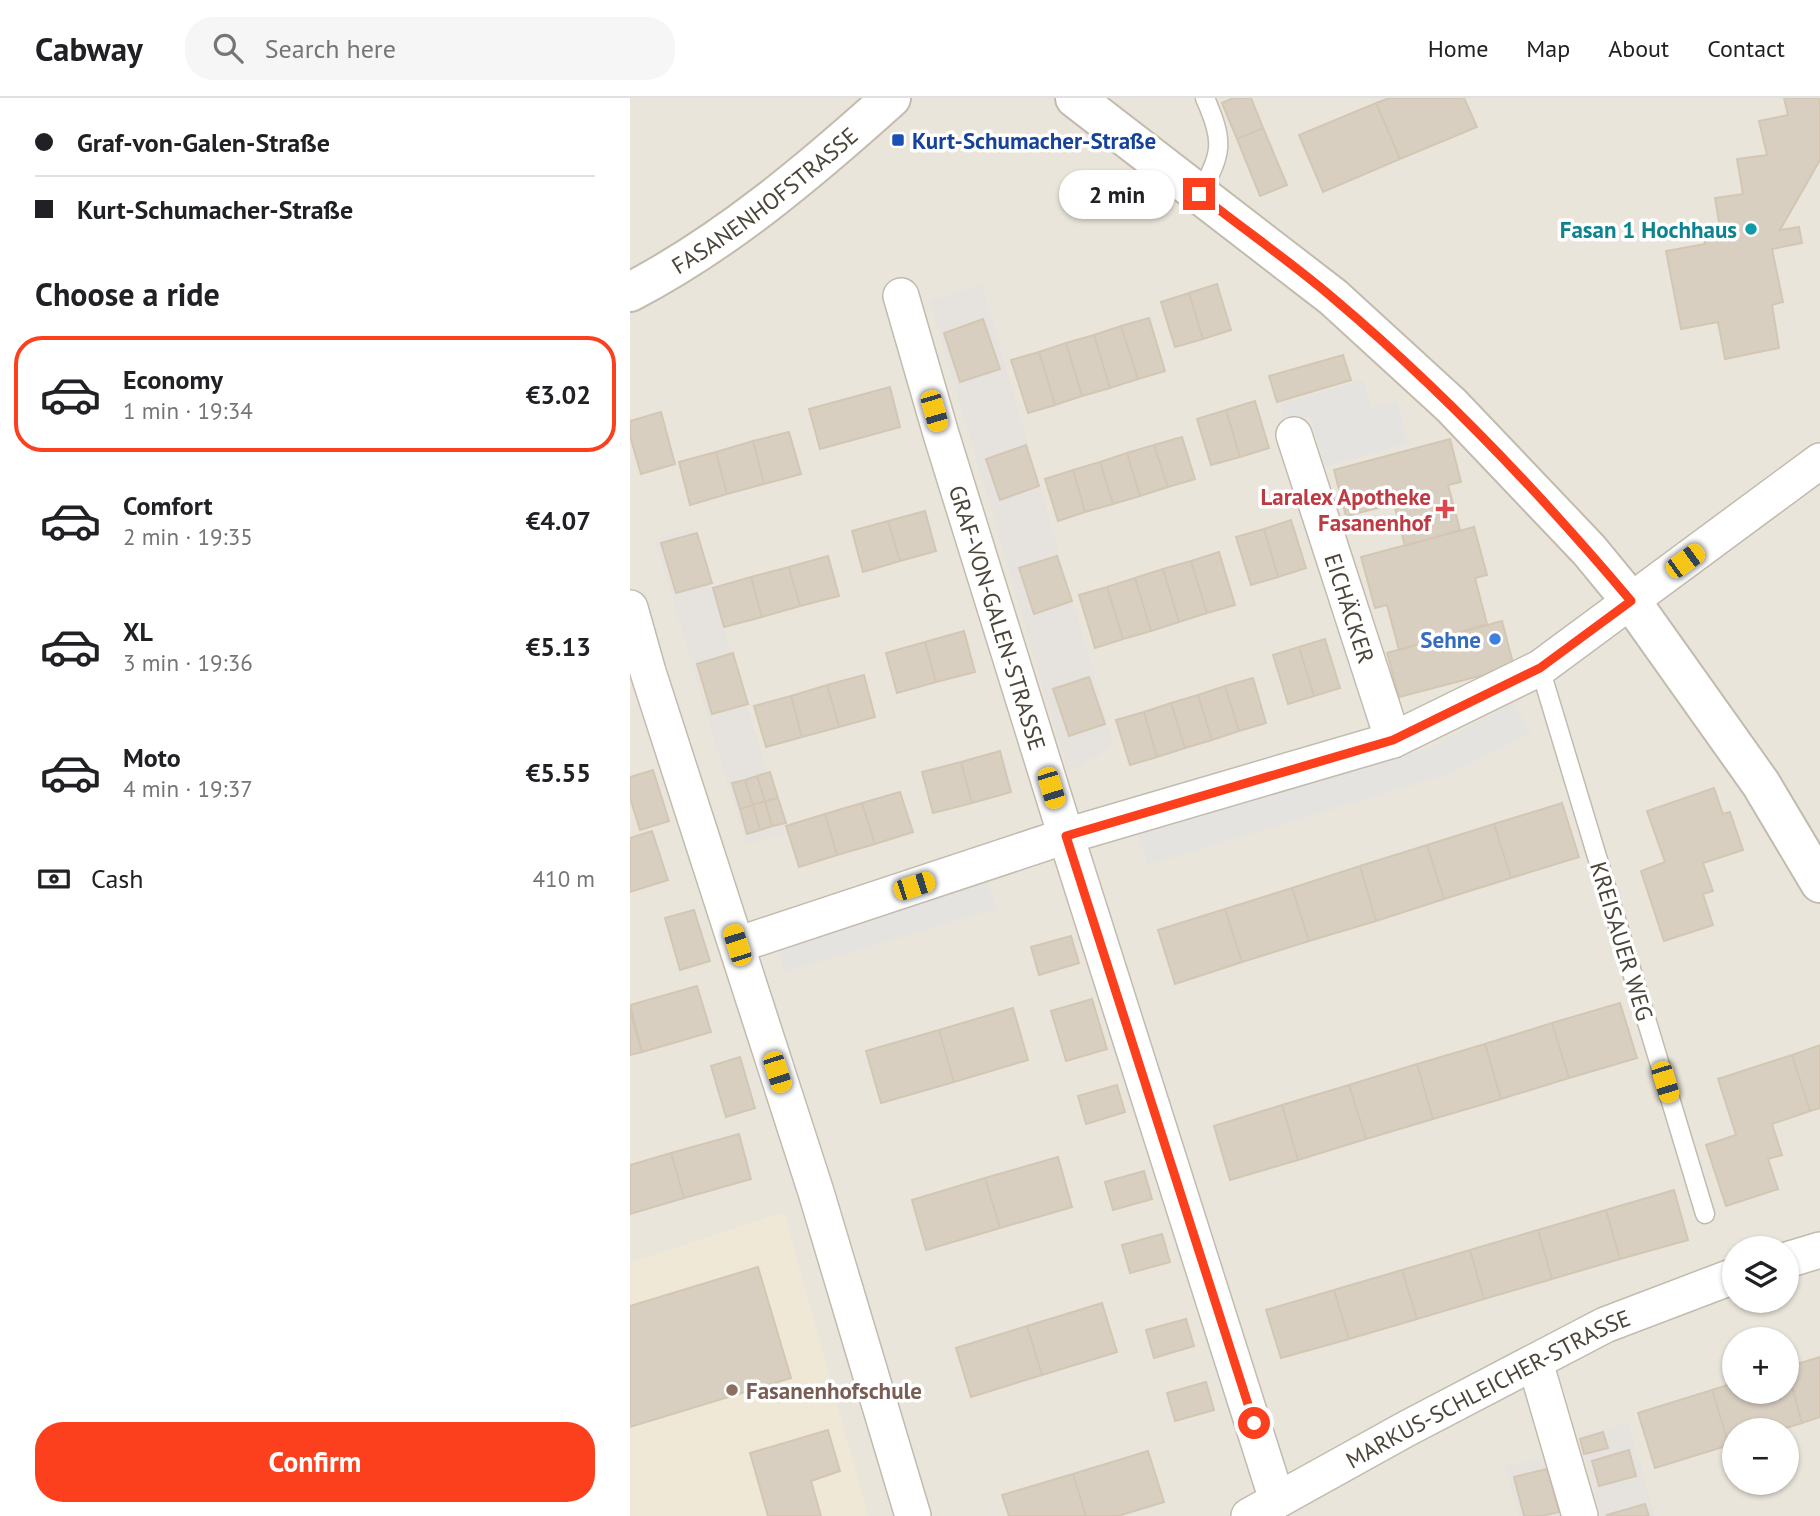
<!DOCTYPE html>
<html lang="en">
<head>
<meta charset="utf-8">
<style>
	:root { --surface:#fff; --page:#f6f6f6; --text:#202124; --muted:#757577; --line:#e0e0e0; --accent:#fc3f1d }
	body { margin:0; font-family:"PT Sans",sans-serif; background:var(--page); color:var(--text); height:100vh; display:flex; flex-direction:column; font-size:26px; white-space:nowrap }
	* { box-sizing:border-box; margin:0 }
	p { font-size:23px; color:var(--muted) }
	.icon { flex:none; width:38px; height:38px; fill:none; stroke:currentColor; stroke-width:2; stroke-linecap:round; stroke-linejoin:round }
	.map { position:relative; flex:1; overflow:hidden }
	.panel { display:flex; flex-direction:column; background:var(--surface); width:630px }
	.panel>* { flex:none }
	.guide { display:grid; align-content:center; height:154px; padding:0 35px; background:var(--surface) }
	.buttons { position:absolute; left:1092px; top:1138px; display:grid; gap:14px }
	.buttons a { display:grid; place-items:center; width:77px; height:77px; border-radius:50%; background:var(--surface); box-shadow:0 2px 5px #0004; font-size:35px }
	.end { position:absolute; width:32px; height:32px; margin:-16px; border:9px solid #fc3f1d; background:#fff; box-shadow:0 0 0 4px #fff }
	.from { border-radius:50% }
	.bubble { position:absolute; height:49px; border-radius:24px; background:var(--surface); box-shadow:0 2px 5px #0004; font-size:23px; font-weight:700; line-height:49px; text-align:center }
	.car { position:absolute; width:21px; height:42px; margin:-21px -10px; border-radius:9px; box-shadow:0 0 5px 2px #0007; background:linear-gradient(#f5c518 24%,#345 0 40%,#f5c518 0 76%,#345 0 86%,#f5c518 0) }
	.guide b { display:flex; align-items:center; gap:24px; height:66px; font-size:26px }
	.guide b+b { border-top:2px solid var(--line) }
	.guide i { width:18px; height:18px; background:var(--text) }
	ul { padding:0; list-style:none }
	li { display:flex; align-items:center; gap:21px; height:116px; margin:0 14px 10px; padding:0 21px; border:4px solid transparent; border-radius:28px }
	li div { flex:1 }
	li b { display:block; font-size:26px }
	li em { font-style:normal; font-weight:700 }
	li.current { border-color:var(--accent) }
	li>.icon { width:63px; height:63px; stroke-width:1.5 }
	h2 { padding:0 35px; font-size:32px; line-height:84px }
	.pay { display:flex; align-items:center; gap:18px; height:77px; padding:0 35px; font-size:26px }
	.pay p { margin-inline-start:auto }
	.cta { display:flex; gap:14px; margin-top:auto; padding:14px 35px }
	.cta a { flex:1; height:80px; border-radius:28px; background:var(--accent); color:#fff; font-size:28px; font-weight:700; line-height:80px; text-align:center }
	header { display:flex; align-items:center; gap:42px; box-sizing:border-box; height:98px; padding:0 35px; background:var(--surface); border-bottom:2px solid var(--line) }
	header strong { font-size:33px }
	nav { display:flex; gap:38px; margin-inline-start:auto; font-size:24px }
	.search { width:490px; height:63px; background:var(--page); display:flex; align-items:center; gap:18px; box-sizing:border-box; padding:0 24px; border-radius:28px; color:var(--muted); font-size:26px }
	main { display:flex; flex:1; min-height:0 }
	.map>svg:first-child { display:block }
	.residential { fill:#eae5da; fill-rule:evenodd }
	.industrial { fill:#e6e2dd }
	.education { fill:#efe8d6 }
	.parking { fill:#e5e3e0 }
	.building { fill:#d8cfc1; stroke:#d3c7b4; stroke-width:2 }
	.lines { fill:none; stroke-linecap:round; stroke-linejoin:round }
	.service-casing { stroke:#c2bbae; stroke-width:21 }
	.minor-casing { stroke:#c2bbae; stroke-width:38 }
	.tertiary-casing { stroke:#c2bbae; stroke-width:42 }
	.service { stroke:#fff; stroke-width:18 }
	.minor { stroke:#fff; stroke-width:35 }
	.tertiary { stroke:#fff; stroke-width:38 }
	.route { stroke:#fc3f1d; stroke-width:9 }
	.transit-dot { fill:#1a4fb4; stroke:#fff; stroke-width:2.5 }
	.culture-dot { fill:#0f9aa8; stroke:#fff; stroke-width:2.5 }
	.health-dot { fill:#e0444e; stroke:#fff; stroke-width:2.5 }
	.shop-dot { fill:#3f7fe0; stroke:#fff; stroke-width:2.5 }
	.education-dot { fill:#8d6e63; stroke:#fff; stroke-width:2.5 }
	.labels { text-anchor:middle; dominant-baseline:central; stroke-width:7; stroke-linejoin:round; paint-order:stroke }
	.transit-label { font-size:23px; font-weight:bold; fill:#164399; stroke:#fff; text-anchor:start }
	.street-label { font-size:23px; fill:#4b4439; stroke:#fff }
	.culture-label { font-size:23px; font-weight:bold; fill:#0d838f; stroke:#fff; text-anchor:end }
	.health-label { font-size:23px; font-weight:bold; fill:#be3a42; stroke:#fff; text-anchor:end }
	.shop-label { font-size:23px; font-weight:bold; fill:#366cbe; stroke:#fff; text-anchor:end }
	.education-label { font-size:23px; font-weight:bold; fill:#785e54; stroke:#fff; text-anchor:start }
</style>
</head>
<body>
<header>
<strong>Cabway</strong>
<div class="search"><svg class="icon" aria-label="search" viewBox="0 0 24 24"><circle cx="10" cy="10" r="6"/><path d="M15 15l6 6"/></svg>Search here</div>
<nav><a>Home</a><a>Map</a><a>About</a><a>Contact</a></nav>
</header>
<main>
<section class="panel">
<div class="guide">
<b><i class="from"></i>Graf-von-Galen-Straße</b>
<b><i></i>Kurt-Schumacher-Straße</b>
</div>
<h2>Choose a ride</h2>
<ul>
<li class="current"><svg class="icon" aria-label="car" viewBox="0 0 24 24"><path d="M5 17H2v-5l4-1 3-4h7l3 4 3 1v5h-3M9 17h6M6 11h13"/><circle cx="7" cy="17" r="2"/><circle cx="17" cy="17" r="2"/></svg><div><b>Economy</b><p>1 min · 19:34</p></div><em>€3.02</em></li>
<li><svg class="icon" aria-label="car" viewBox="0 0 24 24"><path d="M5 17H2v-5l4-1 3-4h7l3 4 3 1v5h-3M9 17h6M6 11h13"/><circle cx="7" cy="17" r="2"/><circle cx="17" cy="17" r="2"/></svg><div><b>Comfort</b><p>2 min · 19:35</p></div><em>€4.07</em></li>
<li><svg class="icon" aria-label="car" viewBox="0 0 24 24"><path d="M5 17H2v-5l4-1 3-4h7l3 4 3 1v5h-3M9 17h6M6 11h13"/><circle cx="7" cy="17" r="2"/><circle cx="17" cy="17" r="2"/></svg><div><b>XL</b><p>3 min · 19:36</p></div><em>€5.13</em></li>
<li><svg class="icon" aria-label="car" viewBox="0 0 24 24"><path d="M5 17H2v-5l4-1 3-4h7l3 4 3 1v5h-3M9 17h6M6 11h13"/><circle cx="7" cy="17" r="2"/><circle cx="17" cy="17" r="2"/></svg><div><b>Moto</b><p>4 min · 19:37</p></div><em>€5.55</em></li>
</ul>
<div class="pay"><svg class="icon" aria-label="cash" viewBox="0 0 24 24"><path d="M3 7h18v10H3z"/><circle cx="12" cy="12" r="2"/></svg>Cash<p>410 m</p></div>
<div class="cta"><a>Confirm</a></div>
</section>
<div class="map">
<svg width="1190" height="1418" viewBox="0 0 1190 1418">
	<rect width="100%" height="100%" fill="#f6f3ec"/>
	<path class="residential" d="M0 0H1190V1418H0ZM1104 1150H1157V1202H1104ZM1104 1241H1157V1293H1104ZM1104 1332H1157V1384H1104Z"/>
	<path class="industrial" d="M352 186 484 648 438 674 300 203Z
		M64 430 155 735 116 746 25 442Z
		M998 1324 1025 1418H971L949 1338Z
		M921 1360 937 1418H889L874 1368Z"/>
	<path class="education" d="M154 1114 238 1418H0V1165Z"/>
	<path class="parking" d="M733 282 742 310 767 303 779 345 695 369 680 319 655 326 650 306Z
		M884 604 901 635 819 676 518 767 508 736 802 649Z
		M357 781 366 811 154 874 145 844Z"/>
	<path class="building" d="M603 0H621L633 30 607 41 592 5Z
		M759 0H834L847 29 770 61 746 5Z
		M1154 0H1190V62L1150 132 1169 129 1172 145 1142 151 1153 204 1142 207 1149 250 1095 261 1088 224 1051 231 1036 153 1075 146 1074 139 1091 136 1085 100 1113 96 1107 61 1137 57 1129 23 1158 17Z
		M746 5 770 61 693 94 669 37Z
		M633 30 657 87 630 98 607 41Z
		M587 186 601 232 573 241 559 195Z
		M559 195 573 241 545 249 531 204Z
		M519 220 535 273 508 281 491 228Z
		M353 221 370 271 330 284 314 235Z
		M491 228 508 281 480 290 464 237Z
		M464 237 480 290 452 298 436 245Z
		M436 245 452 298 425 307 409 254Z
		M409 254 425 307 398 315 381 262Z
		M713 257 721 282 647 304 639 278Z
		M260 289 270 329 190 351 179 311Z
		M625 303 639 350 610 359 596 312Z
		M596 312 610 359 581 367 567 321Z
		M31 314 45 366 11 376 0 338V323Z
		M159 334 171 376 134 386 123 343Z
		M552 339 565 381 538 389 524 347Z
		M820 341 831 384 818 387 830 432 775 448 764 406 716 418 704 372Z
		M123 343 134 386 97 396 86 354Z
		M396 347 409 388 370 402 356 361Z
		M524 347 538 389 510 398 497 355Z
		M86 354 97 396 60 407 49 364Z
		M497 355 510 398 483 406 470 364Z
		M470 364 483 406 455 414 443 372Z
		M443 372 455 414 428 423 415 381Z
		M295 413 306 453 270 463 258 423Z
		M661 422 676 470 648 479 634 431Z
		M258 423 270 463 233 474 222 433Z
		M844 429 857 477 845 480 857 526 769 552 757 507 745 510 731 459Z
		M634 431 648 479 621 487 606 439Z
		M67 435 82 485 46 495 31 445Z
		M589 454 605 507 577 515 561 463Z
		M198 458 209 498 170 508 159 469Z
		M427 458 442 503 404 516 389 470Z
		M561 463 577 515 549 524 533 471Z
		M159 469 170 508 132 519 121 479Z
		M533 471 549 524 521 533 505 480Z
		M121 479 132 519 94 529 83 490Z
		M505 480 521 533 493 541 477 489Z
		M477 489 493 541 465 550 449 497Z
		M872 523 884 569 769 599 757 555Z
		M334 533 345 574 306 584 295 544Z
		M695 541 710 590 684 598 669 549Z
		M295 544 306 584 267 595 256 555Z
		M669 549 684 598 658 606 643 557Z
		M103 555 118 606 82 616 67 566Z
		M234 577 245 619 209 629 197 587Z
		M459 579 475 626 439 638 423 591Z
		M623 580 636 625 609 633 595 588Z
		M197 587 209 629 172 639 161 598Z
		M595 588 609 633 582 642 568 597Z
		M568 597 582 642 555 650 541 605Z
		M161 598 172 639 136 649 124 608Z
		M541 605 555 650 527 659 514 614Z
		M514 614 527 659 500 667 486 622Z
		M370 653 381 694 342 705 331 664Z
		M331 664 342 705 303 715 292 674Z
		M23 672 39 723 10 732 0 700V679Z
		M140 674 148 700 135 703 127 678Z
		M127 678 135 703 123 707 115 682Z
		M115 682 123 707 110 711 102 685Z
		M1084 690 1093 716 1100 714 1113 752 1073 765 1083 793 1073 796 1083 827 1034 843 1011 773 1035 764 1017 713Z
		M270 694 283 734 245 746 232 705Z
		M148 700 156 725 142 728 135 703Z
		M135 703 142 728 130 732 123 707Z
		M232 705 245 746 207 757 195 716Z
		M932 705 949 759 881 780 864 726Z
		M123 707 130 732 117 736 110 711Z
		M195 716 207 757 169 769 156 728Z
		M864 726 881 780 814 801 797 747Z
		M22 733 38 782 0 794V740Z
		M797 747 814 801 746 823 730 768Z
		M730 768 746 823 679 843 662 790Z
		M662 790 679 843 612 864 595 811Z
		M595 811 612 864 545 886 528 832Z
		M64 812 80 863 50 872 35 820Z
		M441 838 449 865 409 877 401 849Z
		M67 888 81 934 12 954 0 907Z
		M462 901 477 951 436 963 421 913Z
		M990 905 1007 960 939 980 922 925Z
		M383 910 398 962 324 984 309 932Z
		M0 913 12 954 0 957Z
		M922 925 939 980 871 1001 855 946Z
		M309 932 324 984 251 1005 236 953Z
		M855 946 871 1001 803 1021 787 966Z
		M1190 947V1010L1180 1013 1162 957Z
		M1162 957 1180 1013 1142 1026 1152 1057 1138 1061 1148 1091 1096 1108 1076 1047 1106 1037 1088 981Z
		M110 959 125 1010 96 1019 81 968Z
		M787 966 803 1021 736 1041 719 987Z
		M487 987 495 1014 456 1026 448 998Z
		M719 987 736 1041 668 1062 652 1007Z
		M652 1007 668 1062 600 1082 584 1028Z
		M109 1036 121 1081 54 1100 41 1055Z
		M41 1055 54 1100 0 1116V1067Z
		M428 1059 442 1109 370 1130 355 1080Z
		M514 1073 522 1101 483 1112 475 1084Z
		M355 1080 370 1130 296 1152 282 1102Z
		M1044 1092 1058 1142 990 1161 976 1112Z
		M976 1112 990 1161 922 1181 908 1132Z
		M908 1132 922 1181 854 1201 840 1152Z
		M532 1136 540 1164 500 1175 492 1147Z
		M840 1152 854 1201 787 1221 772 1172Z
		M128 1169 161 1280 0 1329V1208Z
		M772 1172 787 1221 719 1241 704 1192Z
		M704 1192 719 1241 651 1260 636 1212Z
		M472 1205 487 1254 412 1277 397 1228Z
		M556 1221 564 1248 524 1260 516 1232Z
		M397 1228 412 1277 341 1299 326 1250Z
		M1190 1259V1319L1172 1325 1157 1269Z
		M1157 1273 1172 1325 1150 1332H1104V1346L1099 1347 1082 1292 1104 1285V1293H1157Z
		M576 1284 584 1312 545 1323 537 1295Z
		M1082 1292 1099 1347 1025 1370 1008 1315Z
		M198 1332 210 1373 181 1383 191 1418H138L120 1355Z
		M973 1334 978 1350 954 1356 950 1341Z
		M999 1352 1006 1378 969 1388 962 1363Z
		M518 1353 534 1404 488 1418H456L443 1376Z
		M917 1371 929 1414 912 1418H894L884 1379Z
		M443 1376 456 1418H379L372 1397Z
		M1015 1406 1019 1418H978L977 1417Z"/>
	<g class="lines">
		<defs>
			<path id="service" d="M569 96C593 55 594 44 575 0
				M910 570 1075 1116"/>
			<g id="minor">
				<path id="s1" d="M271 198 311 336 436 738 647 1402"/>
				<path id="s2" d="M664 337 763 642"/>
				<path d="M0 510 18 574 186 1094 283 1418"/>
				<path d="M107 847 436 738 763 642 910 570 1190 363"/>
				<path d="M1157 1162 1190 1152"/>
				<path d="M905 1264 950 1418"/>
				<path id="s3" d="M619 1418 776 1331 975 1227 1104 1178"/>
			</g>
			<g id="tertiary">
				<path d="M445 0 703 199 821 307 959 452 1001 503 1131 686 1190 785"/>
				<path id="s4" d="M0 194C96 144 181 72 261 0"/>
			</g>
		</defs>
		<use href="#service" class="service-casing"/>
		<use href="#minor" class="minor-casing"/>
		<use href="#tertiary" class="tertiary-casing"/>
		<use href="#service" class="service"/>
		<use href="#minor" class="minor"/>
		<use href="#tertiary" class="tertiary"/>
	</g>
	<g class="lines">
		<path class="route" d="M569 96C613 131 660 163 703 200 811 291 910 395 1001 503L910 570 763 642 436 738 624 1325"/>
	</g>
	<rect class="transit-dot" x="261" y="35" width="14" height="14" rx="3.5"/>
	<circle class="culture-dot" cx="1121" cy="131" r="7"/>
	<path class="health-dot" d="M811.5 400.5h7v7h7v7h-7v7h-7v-7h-7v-7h7z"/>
	<circle class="shop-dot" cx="865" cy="541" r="7"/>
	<circle class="education-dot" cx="102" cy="1292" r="7"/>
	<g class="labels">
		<g class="transit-label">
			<text x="282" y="42">Kurt-Schumacher-Straße</text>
		</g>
		<g class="street-label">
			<text stroke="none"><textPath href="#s4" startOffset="163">FASANENHOFSTRASSE</textPath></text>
			<text stroke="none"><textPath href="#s2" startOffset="182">EICHÄCKER</textPath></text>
			<text stroke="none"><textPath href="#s1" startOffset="336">GRAF-VON-GALEN-STRASSE</textPath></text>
			<text transform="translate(992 843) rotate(73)">KREISAUER WEG</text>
			<text stroke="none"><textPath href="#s3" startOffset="271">MARKUS-SCHLEICHER-STRASSE</textPath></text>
		</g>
		<g class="culture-label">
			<text x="1107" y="131">Fasan 1 Hochhaus</text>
		</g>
		<g class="health-label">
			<text x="801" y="398">Laralex Apotheke<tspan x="801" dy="26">Fasanenhof</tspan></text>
		</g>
		<g class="shop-label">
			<text x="851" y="541">Sehne</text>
		</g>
		<g class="education-label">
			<text x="116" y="1292">Fasanenhofschule</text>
		</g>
	</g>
</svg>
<div class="buttons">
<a><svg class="icon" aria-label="layers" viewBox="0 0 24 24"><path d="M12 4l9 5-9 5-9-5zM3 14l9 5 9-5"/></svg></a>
<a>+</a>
<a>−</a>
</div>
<i class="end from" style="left:624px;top:1325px"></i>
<i class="end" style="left:569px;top:96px"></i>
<div class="bubble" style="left:429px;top:72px;width:116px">2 min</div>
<i class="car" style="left:304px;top:313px;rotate:164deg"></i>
<i class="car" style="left:1055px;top:463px;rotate:54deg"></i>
<i class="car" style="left:421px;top:690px;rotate:163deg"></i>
<i class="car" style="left:284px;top:788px;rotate:72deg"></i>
<i class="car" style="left:107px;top:847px;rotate:342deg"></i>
<i class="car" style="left:147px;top:974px;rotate:162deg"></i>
<i class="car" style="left:1035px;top:984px;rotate:163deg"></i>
</div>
</main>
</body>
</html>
